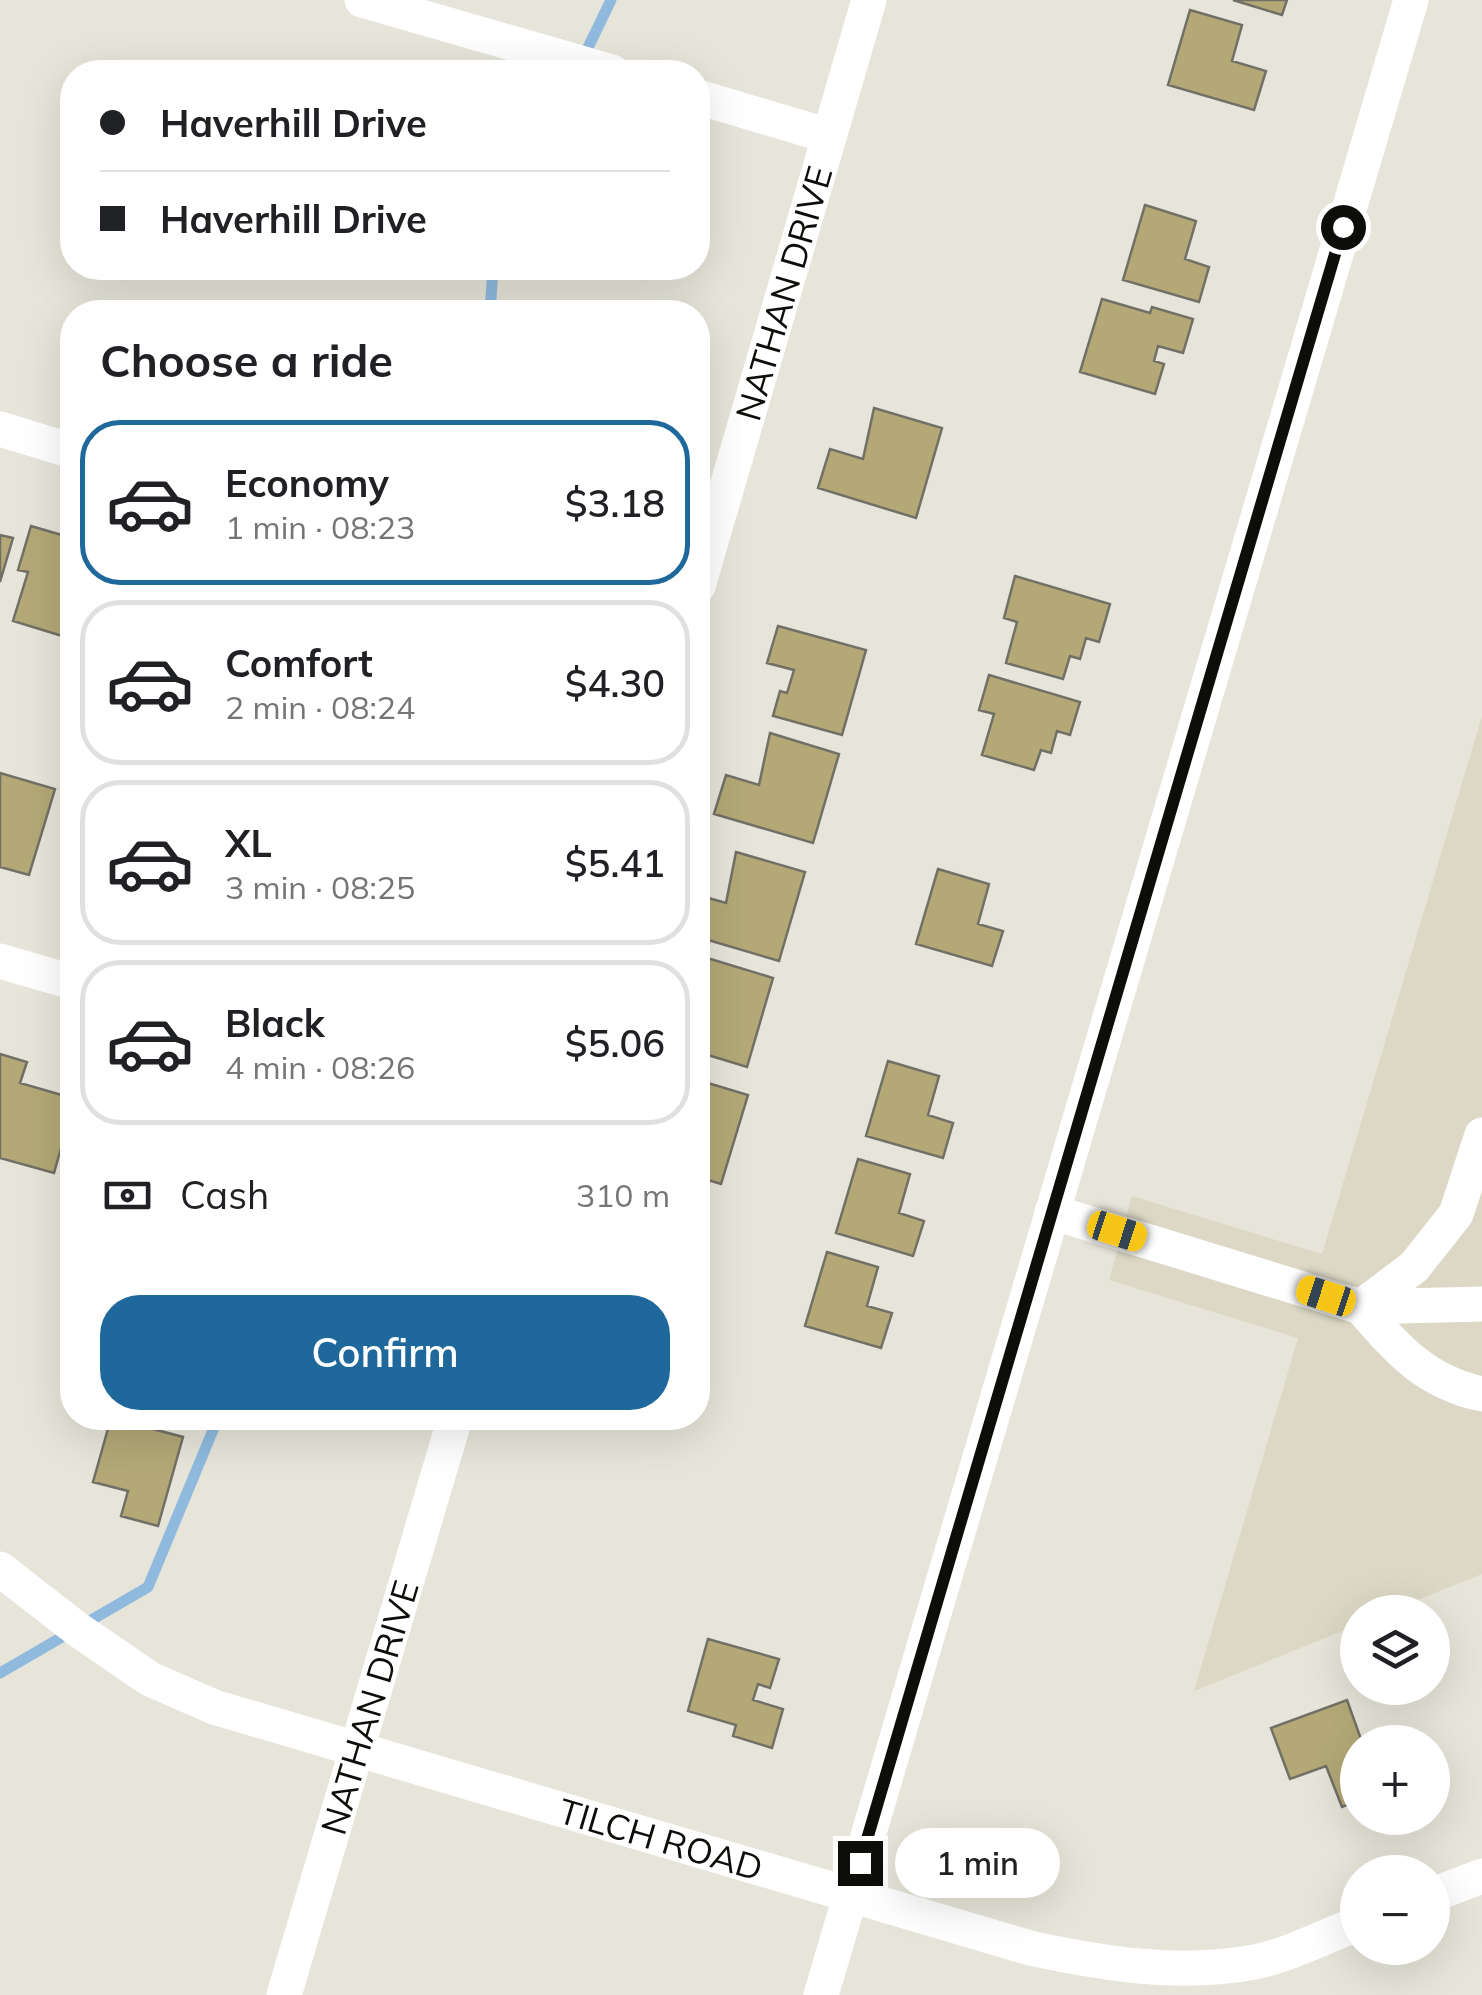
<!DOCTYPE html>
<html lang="en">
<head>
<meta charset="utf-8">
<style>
	:root { --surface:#fff; --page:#f2f2f2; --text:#202124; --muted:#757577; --line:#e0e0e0; --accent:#1e689b }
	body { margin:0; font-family:Mulish,sans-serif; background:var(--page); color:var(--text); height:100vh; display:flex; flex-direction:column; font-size:38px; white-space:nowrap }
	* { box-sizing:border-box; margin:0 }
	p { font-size:32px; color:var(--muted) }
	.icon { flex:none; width:55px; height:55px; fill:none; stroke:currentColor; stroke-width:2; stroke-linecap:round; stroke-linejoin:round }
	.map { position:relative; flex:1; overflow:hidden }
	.panel { position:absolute; left:60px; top:300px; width:650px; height:1130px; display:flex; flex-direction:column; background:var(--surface); border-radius:40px; box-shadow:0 10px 40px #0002 }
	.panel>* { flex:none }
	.top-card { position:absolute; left:60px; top:60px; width:650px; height:220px; border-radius:40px; box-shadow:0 10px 40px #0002; display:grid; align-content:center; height:220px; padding:0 40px; background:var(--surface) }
	.fabs { position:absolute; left:1340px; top:1595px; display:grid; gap:20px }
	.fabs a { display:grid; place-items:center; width:110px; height:110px; border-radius:50%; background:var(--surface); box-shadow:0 10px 40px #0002; font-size:50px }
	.end { position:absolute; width:45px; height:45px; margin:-22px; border:12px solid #0d0d09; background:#fff; box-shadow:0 0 0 5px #fff }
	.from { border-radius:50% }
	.bubble { position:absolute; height:70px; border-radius:35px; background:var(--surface); box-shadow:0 10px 40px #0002; font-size:32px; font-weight:600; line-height:70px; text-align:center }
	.car { position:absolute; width:30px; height:60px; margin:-30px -15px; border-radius:12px; box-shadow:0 0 8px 2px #0007; background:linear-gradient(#f5c518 24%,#345 0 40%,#f5c518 0 76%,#345 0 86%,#f5c518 0) }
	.top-card b { display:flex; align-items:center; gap:35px; height:95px; font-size:38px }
	.top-card b+b { border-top:2px solid var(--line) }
	.top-card i { width:25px; height:25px; background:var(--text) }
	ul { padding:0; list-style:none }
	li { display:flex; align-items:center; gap:30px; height:165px; margin:0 20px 15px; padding:0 20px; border:5px solid var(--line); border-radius:40px }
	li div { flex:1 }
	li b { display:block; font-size:38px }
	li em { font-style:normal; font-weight:600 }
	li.current { border-color:var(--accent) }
	li>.icon { width:90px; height:90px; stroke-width:1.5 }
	h2 { padding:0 40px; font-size:45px; line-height:120px }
	.pay { display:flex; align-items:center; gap:25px; height:110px; padding:0 40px; font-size:38px }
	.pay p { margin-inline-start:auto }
	.cta { display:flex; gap:20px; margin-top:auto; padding:20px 40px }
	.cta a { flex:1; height:115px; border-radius:40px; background:var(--accent); color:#fff; font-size:40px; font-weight:600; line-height:115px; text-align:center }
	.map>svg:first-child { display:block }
	.built { fill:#dcd8c5 }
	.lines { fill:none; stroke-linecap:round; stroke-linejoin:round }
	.stream { stroke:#8fbade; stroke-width:11 }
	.building { fill:#b3a876; stroke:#727066; stroke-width:2.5 }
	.minor { stroke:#fff; stroke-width:35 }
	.route { stroke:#0d0d09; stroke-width:12 }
	.labels { text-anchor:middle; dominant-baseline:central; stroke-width:9; stroke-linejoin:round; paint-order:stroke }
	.street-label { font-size:35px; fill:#0d0d09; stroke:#f5f2e6 }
</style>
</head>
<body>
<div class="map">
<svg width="1482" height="1995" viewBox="0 0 1482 1995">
	<rect width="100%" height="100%" fill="#e7e5d9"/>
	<path class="built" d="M1482 716V1574L1388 1612H1358L1357 1625 1194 1691 1298 1338 1109 1280 1132 1196 1322 1254Z"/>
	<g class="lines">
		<path class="stream" d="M582 60 611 0
			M490 312 493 268
			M0 1673 148 1587 218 1418"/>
	</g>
	<path class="building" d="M1233 0H1287L1282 15Z
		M1190 10 1242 25 1232 61 1266 71 1254 110 1168 85Z
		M1145 205 1196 221 1185 259 1209 267 1199 302 1123 280Z
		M1102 299 1150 313 1152 307 1193 319 1183 353 1158 346 1154 361 1164 364 1155 394 1080 372Z
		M874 408 942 428 916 518 818 488 830 449 863 459Z
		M31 526 72 538V552L65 577 72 579V639L13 621 28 572 18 570Z
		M0 535 13 538 0 582Z
		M1015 576 1110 604 1099 642 1086 638 1080 659 1070 656 1063 679 1006 663 1017 622 1004 618Z
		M778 626 866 650 842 735 773 716 780 691 787 693 794 670 767 663Z
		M989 675 1080 702 1070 735 1057 731 1051 753 1041 750 1034 770 982 755 994 714 979 710Z
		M770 733 839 754 813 843 714 814 726 775 759 785Z
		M0 773 55 789 29 875 0 867Z
		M736 852 805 872 779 961 698 937V895L726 903Z
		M938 869 989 884 978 924 1003 931 992 966 916 944Z
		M704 957 773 978 747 1067 698 1052V996L701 984 698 979Z
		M0 1054 27 1062 20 1083 72 1098V1109L54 1173 0 1158Z
		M888 1061 939 1076 928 1115 953 1123 943 1158 866 1136Z
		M698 1080 748 1095 721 1184 698 1177Z
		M858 1159 910 1174 899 1213 924 1221 913 1256 836 1233Z
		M827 1252 878 1267 867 1306 892 1313 881 1348 805 1326Z
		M111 1418 183 1437 158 1526 121 1516 128 1491 93 1482Z
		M708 1639 779 1659 770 1688 758 1684 753 1700 783 1709 772 1748 733 1736 736 1725 688 1711Z
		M1347 1700 1362 1742H1358V1801L1342 1807 1326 1766 1290 1779 1271 1728Z"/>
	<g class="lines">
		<g class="minor">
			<path d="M362 0 612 72"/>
			<path d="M698 97 829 136"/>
			<path d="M0 429 72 451"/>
			<path id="s1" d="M698 586 869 0"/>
			<path d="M0 961 72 982"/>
			<path d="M1482 1135 1456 1214 1414 1267 1361 1307C1397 1349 1425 1382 1482 1394"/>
			<path d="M1052 1212 1361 1307 1482 1304"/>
			<path id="s2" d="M0 1569 77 1629 150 1679 214 1707 1030 1948C1104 1964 1179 1976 1255 1962 1289 1955 1325 1936 1358 1924"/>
			<path d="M1432 1895 1482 1876"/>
			<path id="s3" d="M284 1995 455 1418"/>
			<path d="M821 1995 1411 0"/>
		</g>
	</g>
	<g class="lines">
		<path class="route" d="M860 1863 1343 227"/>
	</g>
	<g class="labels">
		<g class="street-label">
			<text stroke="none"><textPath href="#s1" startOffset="305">NATHAN DRIVE</textPath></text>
			<text stroke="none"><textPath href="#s3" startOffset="300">NATHAN DRIVE</textPath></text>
			<text stroke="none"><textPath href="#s2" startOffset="722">TILCH ROAD</textPath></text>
		</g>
	</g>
</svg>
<div class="fabs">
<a><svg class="icon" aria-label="layers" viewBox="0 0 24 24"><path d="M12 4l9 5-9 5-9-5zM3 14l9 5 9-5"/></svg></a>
<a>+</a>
<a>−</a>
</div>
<i class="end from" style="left:1343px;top:227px"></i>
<i class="end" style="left:860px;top:1863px"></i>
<div class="bubble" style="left:895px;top:1828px;width:165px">1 min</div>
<i class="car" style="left:1117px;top:1231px;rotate:108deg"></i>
<i class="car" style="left:1326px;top:1296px;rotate:288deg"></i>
<div class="top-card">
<b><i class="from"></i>Haverhill Drive</b>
<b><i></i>Haverhill Drive</b>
</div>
<section class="panel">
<h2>Choose a ride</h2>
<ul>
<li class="current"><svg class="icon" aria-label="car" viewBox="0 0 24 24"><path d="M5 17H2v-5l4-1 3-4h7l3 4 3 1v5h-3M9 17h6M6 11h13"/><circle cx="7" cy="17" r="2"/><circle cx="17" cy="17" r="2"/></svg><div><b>Economy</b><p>1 min · 08:23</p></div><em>$3.18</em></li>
<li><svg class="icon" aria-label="car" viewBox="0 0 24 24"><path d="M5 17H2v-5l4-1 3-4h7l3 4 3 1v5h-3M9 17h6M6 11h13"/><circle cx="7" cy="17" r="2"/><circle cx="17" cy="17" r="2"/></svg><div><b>Comfort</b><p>2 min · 08:24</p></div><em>$4.30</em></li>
<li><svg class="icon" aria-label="car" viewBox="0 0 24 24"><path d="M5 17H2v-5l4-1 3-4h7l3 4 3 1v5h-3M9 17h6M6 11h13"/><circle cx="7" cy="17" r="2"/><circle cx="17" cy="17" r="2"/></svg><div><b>XL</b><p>3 min · 08:25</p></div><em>$5.41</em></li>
<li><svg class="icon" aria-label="car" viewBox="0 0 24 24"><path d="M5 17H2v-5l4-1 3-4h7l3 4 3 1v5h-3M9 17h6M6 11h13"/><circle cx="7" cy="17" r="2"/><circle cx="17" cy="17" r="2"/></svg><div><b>Black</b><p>4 min · 08:26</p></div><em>$5.06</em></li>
</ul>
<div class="pay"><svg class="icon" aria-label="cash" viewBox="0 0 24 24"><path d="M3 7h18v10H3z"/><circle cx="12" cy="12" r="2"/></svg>Cash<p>310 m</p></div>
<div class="cta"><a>Confirm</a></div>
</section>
</div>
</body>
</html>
